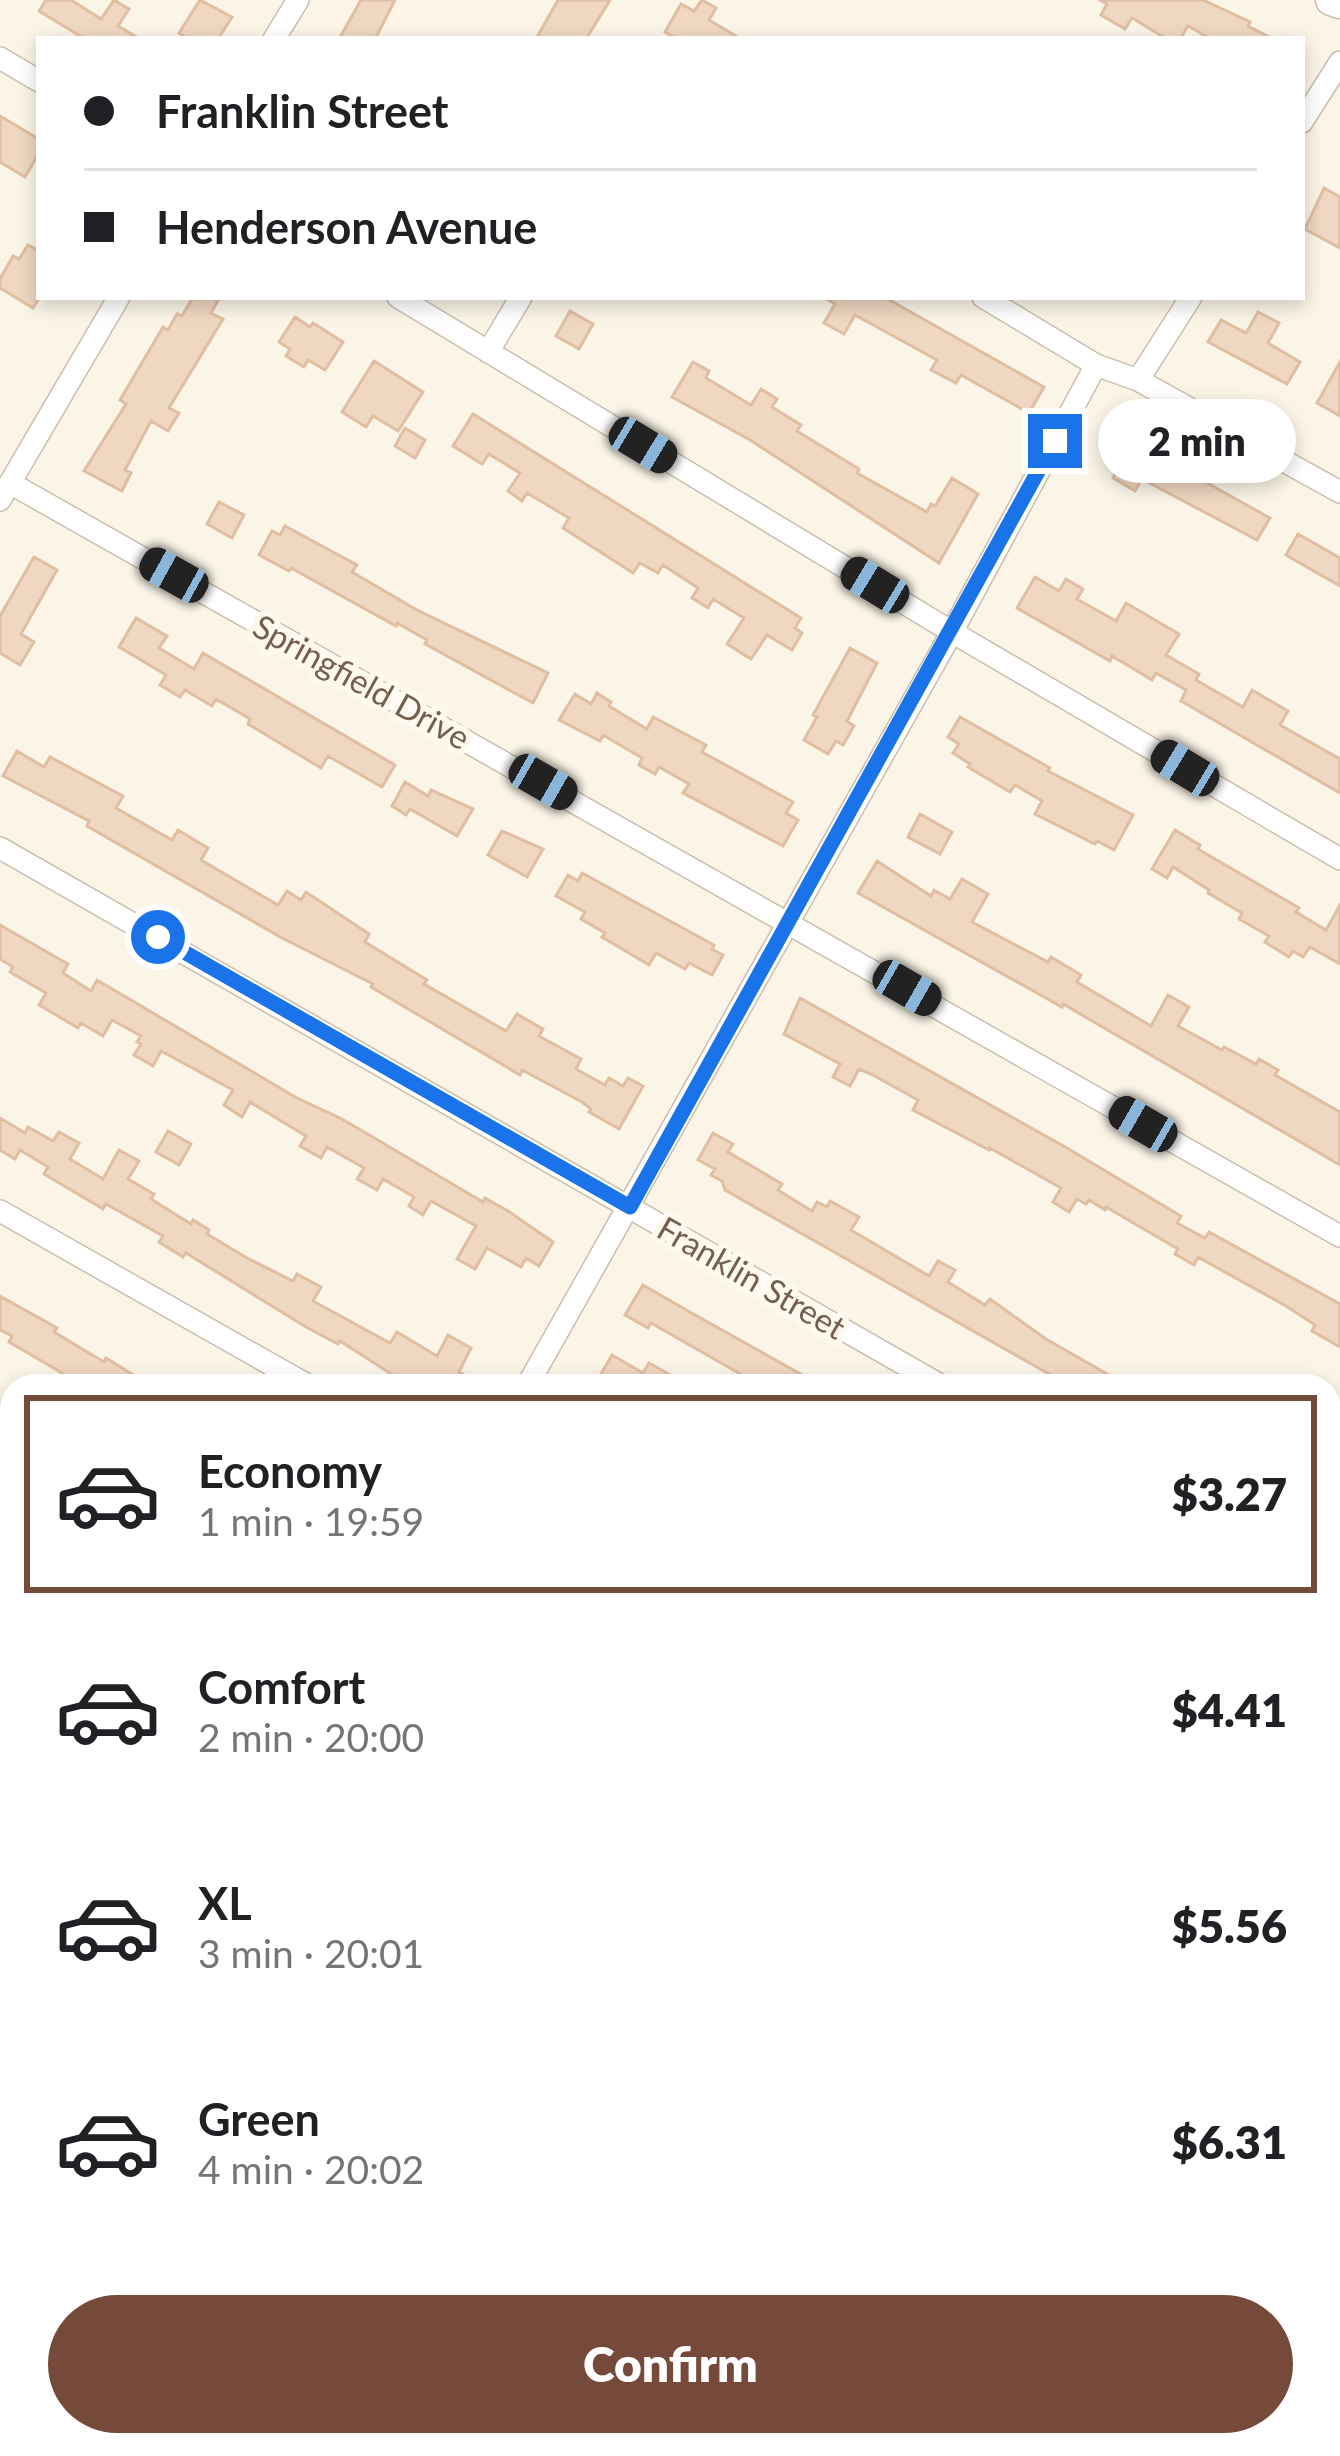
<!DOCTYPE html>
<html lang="en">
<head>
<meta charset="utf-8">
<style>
	:root { --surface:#fff; --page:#f6f6f6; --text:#202124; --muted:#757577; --line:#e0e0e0; --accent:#754a3a }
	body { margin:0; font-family:Lato,sans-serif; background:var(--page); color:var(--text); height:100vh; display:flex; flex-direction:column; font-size:45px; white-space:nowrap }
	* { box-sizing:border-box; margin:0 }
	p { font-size:39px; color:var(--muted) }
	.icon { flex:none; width:66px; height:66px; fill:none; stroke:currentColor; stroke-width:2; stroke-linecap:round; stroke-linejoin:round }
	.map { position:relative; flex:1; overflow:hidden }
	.sheet { position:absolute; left:0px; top:1374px; width:1341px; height:1083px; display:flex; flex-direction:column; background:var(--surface); border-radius:36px 36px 0 0; box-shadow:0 6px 18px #0003 }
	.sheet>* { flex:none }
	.guide { position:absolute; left:36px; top:36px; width:1269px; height:264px; border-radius:0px; box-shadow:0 6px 18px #0003; display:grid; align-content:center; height:264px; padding:0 48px; background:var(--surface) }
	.end { position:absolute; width:54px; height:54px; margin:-27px; border:15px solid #1a73e8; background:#fff; box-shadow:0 0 0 6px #fff }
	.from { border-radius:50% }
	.bubble { position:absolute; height:84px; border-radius:42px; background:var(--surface); box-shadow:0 6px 18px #0003; font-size:39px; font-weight:800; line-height:84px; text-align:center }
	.car { position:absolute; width:36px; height:72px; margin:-36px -18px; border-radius:15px; box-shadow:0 0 9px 3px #0007; background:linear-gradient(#222 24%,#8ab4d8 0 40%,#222 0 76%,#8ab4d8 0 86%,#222 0) }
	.guide b { display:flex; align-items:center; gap:42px; height:114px; font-size:45px }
	.guide b+b { border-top:3px solid var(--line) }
	.guide i { width:30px; height:30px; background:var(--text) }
	ul { padding:21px 0 0; list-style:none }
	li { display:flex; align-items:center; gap:36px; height:198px; margin:0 24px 18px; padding:0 24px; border:6px solid transparent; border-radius:0px }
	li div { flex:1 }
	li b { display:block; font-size:45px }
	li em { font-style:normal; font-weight:800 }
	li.current { border-color:var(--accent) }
	li>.icon { width:108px; height:108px; stroke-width:1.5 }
	.action { display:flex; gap:24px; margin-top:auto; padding:24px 48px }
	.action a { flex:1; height:138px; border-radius:72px; background:var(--accent); color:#fff; font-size:48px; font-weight:800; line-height:138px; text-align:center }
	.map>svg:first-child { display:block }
	.building { fill:#efd7c1; stroke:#e0bea3; stroke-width:3 }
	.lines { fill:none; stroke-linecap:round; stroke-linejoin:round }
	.street-casing { stroke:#ccbeaf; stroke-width:24 }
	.secondary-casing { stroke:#cfbeac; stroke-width:33 }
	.path { stroke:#d4baa4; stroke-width:4.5; stroke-dasharray:3 9; stroke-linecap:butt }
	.street { stroke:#fff; stroke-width:21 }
	.secondary { stroke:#fff; stroke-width:30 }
	.route { stroke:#1a73e8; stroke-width:15 }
	.labels { text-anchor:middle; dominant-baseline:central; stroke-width:12; stroke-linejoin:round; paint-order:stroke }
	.street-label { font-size:33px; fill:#745e4d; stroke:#fef9ee }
</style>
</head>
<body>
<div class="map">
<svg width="1340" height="2456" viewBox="0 0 1340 2456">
	<rect width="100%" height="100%" fill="#fbf5e8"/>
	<path class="building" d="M46 0H71L101 19 114 0 129 9 118 26 140 39H85L39 11Z
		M200 0 232 17 218 39H188L179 33Z
		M361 0H395L375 39H339Z
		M558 0H610L586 39H536Z
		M702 0 716 8 709 20 741 39H677L665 32 681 4 694 11Z
		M1100 0H1203L1250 22 1248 26 1273 39H1211L1188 26 1180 39H1167L1132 18 1125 29 1101 15 1107 4Z
		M0 116 39 139V153L25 177 0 162Z
		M1324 188 1340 197V248L1305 229Z
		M28 245 39 251V298L33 308 0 288V279L13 256 19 259Z
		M193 297H220L211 313 223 319 169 408 179 413 168 431 151 421 125 470 131 473 122 491 84 471 126 404 120 400 163 327 168 330 177 314 182 316Z
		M823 297H884L1044 387 1029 413 961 375 956 383 931 370 937 360 855 315 844 334 824 323 835 304Z
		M570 311 593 324 579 349 556 336Z
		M1258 312 1279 323 1268 343 1300 362 1287 384 1208 342 1221 320 1246 333Z
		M295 317 310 327 313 323 343 342 325 370 308 360 304 367 286 356 290 349 279 342Z
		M374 361 423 392 398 431 373 416 366 427 342 412Z
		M693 362 709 371 706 378 751 405 761 389 777 399 772 407 801 425 797 431 859 469 857 473 927 512 931 504 935 506 952 478 978 494 939 563 750 440 672 397Z
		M1340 362V416L1317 403Z
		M473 414 801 618 795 628 802 633 792 650 767 635 751 659 727 644 744 618 713 599 708 608 692 598 698 588 663 565 658 573 640 563 633 573 563 528 569 518 527 493 522 501 508 491 520 473 489 454 482 464 453 446Z
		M405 428 425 440 415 458 395 446Z
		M1120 441 1131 448 1134 442 1270 518 1257 540 1142 479 1135 491 1113 478 1117 469 1106 462Z
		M219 502 244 515 232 538 207 524Z
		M285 526 357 565 352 572 417 610 548 673 533 703 425 644 427 640 397 623 396 626 291 568 289 571 259 555 272 531 280 535Z
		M1298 534 1340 558V586L1286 555Z
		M34 557 57 570 21 634 34 642 20 665 0 653V616Z
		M1035 577 1059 591 1066 579 1083 589 1077 599 1116 621 1126 603 1179 634 1166 655 1199 674 1196 680 1243 707 1252 690 1288 711 1280 725 1340 759V793L1181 701 1186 690 1156 673 1152 680 1112 656 1110 661 1017 608Z
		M136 618 167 636 159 648 194 669 203 653 395 765 382 787 328 756 321 768 248 724 250 719 216 699 212 706 185 690 180 697 160 685 166 675 119 647Z
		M850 648 877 663 847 721 854 726 843 745 836 741 828 754 804 740 817 717 813 715Z
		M597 693 611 702 609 706 647 729 653 717 706 745 702 752 793 802 786 813 798 820 783 846 683 793 689 784 659 767 655 774 639 765 642 758 603 735 600 741 559 720 575 694 591 704Z
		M960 717 1050 768 1048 771 1133 815 1114 850 1097 841 1095 844 1035 814 1042 801 1015 785 1010 792 968 767 970 764 953 753 959 744 948 737Z
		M17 751 44 767 50 757 123 796 116 808 172 840 178 830 208 848 201 860 278 905 287 891 301 900 306 892 369 934 365 942 427 980 424 984 506 1031 517 1014 543 1029 539 1036 581 1059 576 1069 605 1085 609 1078 623 1086 628 1078 643 1086 619 1129 589 1112 591 1109 582 1102 522 1070 520 1075 371 987 373 984 282 938 87 826 89 821 3 776Z
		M405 782 428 796 431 790 473 809 457 836 410 809 406 815 392 806Z
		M920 814 952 832 940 854 908 837Z
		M1175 830 1200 845 1198 849 1299 908 1296 912 1326 930 1340 905V964L1310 947 1303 957 1293 951 1289 957 1265 942 1269 936 1239 919 1242 913 1208 893 1209 890 1173 867 1167 878 1152 869Z
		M502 831 543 849 527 877 488 855Z
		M877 861 931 896 934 890 950 899 962 879 988 894 972 922 1048 962 1051 957 1081 975 1077 982 1151 1026 1168 995 1189 1007 1178 1026 1222 1050 1224 1047 1256 1064 1259 1059 1278 1070 1275 1075 1340 1112V1165L1063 1004 1062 1007 858 893Z
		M582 873 714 945 712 949 723 955 712 975 689 963 685 969 656 953 649 965 602 937 605 933 581 919 585 912 556 896 568 875 578 881Z
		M0 925 68 964 63 973 91 991 97 980 297 1098 342 1119 483 1202 485 1198 508 1211 553 1242 539 1266 526 1258 521 1267 487 1248 475 1269 457 1259 476 1226 431 1201 423 1215 409 1206 414 1197 383 1179 377 1190 357 1179 364 1168 327 1147 321 1158 300 1146 306 1136 250 1102 242 1117 224 1105 233 1090 161 1051 153 1066 134 1055 141 1044 137 1042 141 1036 112 1020 103 1036 81 1023 78 1028 39 1005 46 993 10 972 13 967 0 959Z
		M800 998 1067 1148 1181 1216 1177 1223 1205 1238 1209 1232 1340 1304V1347L1312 1331 1315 1325 1286 1306 1198 1257 1194 1265 1175 1254 1178 1249 1106 1207 1105 1210 1089 1200 1086 1204 1077 1199 1069 1212 1053 1202 1061 1188 990 1148 989 1150 913 1110 918 1100 871 1074 859 1069 850 1086 833 1077 840 1064 784 1034Z
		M0 1118 25 1133 28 1127 53 1141 59 1132 79 1143 70 1159 103 1179 119 1150 139 1161 128 1179 154 1194 151 1199 191 1224 193 1220 209 1230 207 1234 247 1258 293 1281 297 1274 321 1287 313 1301 390 1343 397 1332 437 1356 448 1335 471 1348 459 1372 484 1386H410L340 1341 338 1344 306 1327 186 1253 183 1257 159 1242 163 1236 106 1204 103 1209 44 1174 48 1167 20 1150 15 1159 0 1150Z
		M168 1131 191 1144 179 1165 156 1152Z
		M713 1133 733 1144 728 1152 782 1184 778 1190 812 1211 817 1202 827 1207 830 1201 859 1217 851 1230 929 1276 938 1261 955 1270 948 1282 985 1305 990 1299 1046 1339 1128 1386H1070L725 1190 722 1181 711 1175 715 1169 698 1160Z
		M643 1285 688 1311 822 1386H736L742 1375 651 1323 648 1328 625 1315Z
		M0 1296 57 1328 54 1332 104 1362 106 1358 151 1386H67L58 1380 62 1373 9 1342 12 1336 0 1330Z
		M612 1355 643 1373 649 1363 690 1386H622L601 1374Z"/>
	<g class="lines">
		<defs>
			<path id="street" d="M274 39 298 0
				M0 58 39 81
				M1302 122 1340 62
				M398 297 952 632 1340 859
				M983 297 1096 365 1138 380 1340 492
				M488 352 521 297
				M1138 380 1191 297
				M10 483 1340 1236
				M0 500 119 297
				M0 848 942 1386
				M0 1211 309 1386
				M527 1386 952 632 1096 365
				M1329 1457 1340 1450
				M0 1596 12 1603
				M0 1958 12 1950
				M1329 2176 1340 2169
				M0 2349 12 2342
				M851 2445 860 2456
				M1250 2445 1258 2456
				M433 2456 449 2445"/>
			<path id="secondary" d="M1331 0 1340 3"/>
		</defs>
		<use href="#street" class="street-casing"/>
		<use href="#secondary" class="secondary-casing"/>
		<path class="path" d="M1329 1595 1339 1610 1329 1616"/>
		<use href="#street" class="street"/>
		<use href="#secondary" class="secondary"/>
	</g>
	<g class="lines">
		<path class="route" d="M158 937 630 1207 1055 441"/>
	</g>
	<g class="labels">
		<g class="street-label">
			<text transform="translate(362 681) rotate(29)">Springfield Drive</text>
			<text transform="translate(752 1277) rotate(30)">Franklin Street</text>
		</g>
	</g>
</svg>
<i class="end from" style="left:158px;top:937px"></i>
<i class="end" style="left:1055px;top:441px"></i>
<div class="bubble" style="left:1098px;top:399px;width:198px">2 min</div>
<i class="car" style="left:643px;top:445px;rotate:121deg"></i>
<i class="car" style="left:174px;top:575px;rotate:299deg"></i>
<i class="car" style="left:875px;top:585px;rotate:301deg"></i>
<i class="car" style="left:1185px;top:768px;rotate:301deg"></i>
<i class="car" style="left:543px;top:782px;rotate:120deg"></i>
<i class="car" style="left:907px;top:988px;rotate:120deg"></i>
<i class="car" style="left:1143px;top:1124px;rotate:300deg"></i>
<div class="guide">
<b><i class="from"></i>Franklin Street</b>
<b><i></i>Henderson Avenue</b>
</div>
<section class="sheet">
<ul>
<li class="current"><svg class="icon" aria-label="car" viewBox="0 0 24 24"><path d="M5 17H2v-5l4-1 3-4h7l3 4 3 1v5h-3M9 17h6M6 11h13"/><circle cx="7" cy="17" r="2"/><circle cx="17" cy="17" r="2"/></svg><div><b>Economy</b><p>1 min · 19:59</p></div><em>$3.27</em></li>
<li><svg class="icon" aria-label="car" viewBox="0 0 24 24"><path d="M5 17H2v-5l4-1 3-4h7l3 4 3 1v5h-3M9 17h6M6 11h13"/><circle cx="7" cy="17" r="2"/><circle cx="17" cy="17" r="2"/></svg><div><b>Comfort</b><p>2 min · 20:00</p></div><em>$4.41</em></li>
<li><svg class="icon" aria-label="car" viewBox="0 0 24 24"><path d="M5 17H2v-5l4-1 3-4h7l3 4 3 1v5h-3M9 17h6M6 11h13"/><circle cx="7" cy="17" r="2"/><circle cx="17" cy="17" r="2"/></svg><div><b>XL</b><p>3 min · 20:01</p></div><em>$5.56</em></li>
<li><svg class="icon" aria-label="car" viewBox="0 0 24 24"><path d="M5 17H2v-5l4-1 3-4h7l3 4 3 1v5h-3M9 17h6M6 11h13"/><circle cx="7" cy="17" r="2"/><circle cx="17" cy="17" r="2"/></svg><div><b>Green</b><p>4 min · 20:02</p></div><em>$6.31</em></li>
</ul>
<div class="action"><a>Confirm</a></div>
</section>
</div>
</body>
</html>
